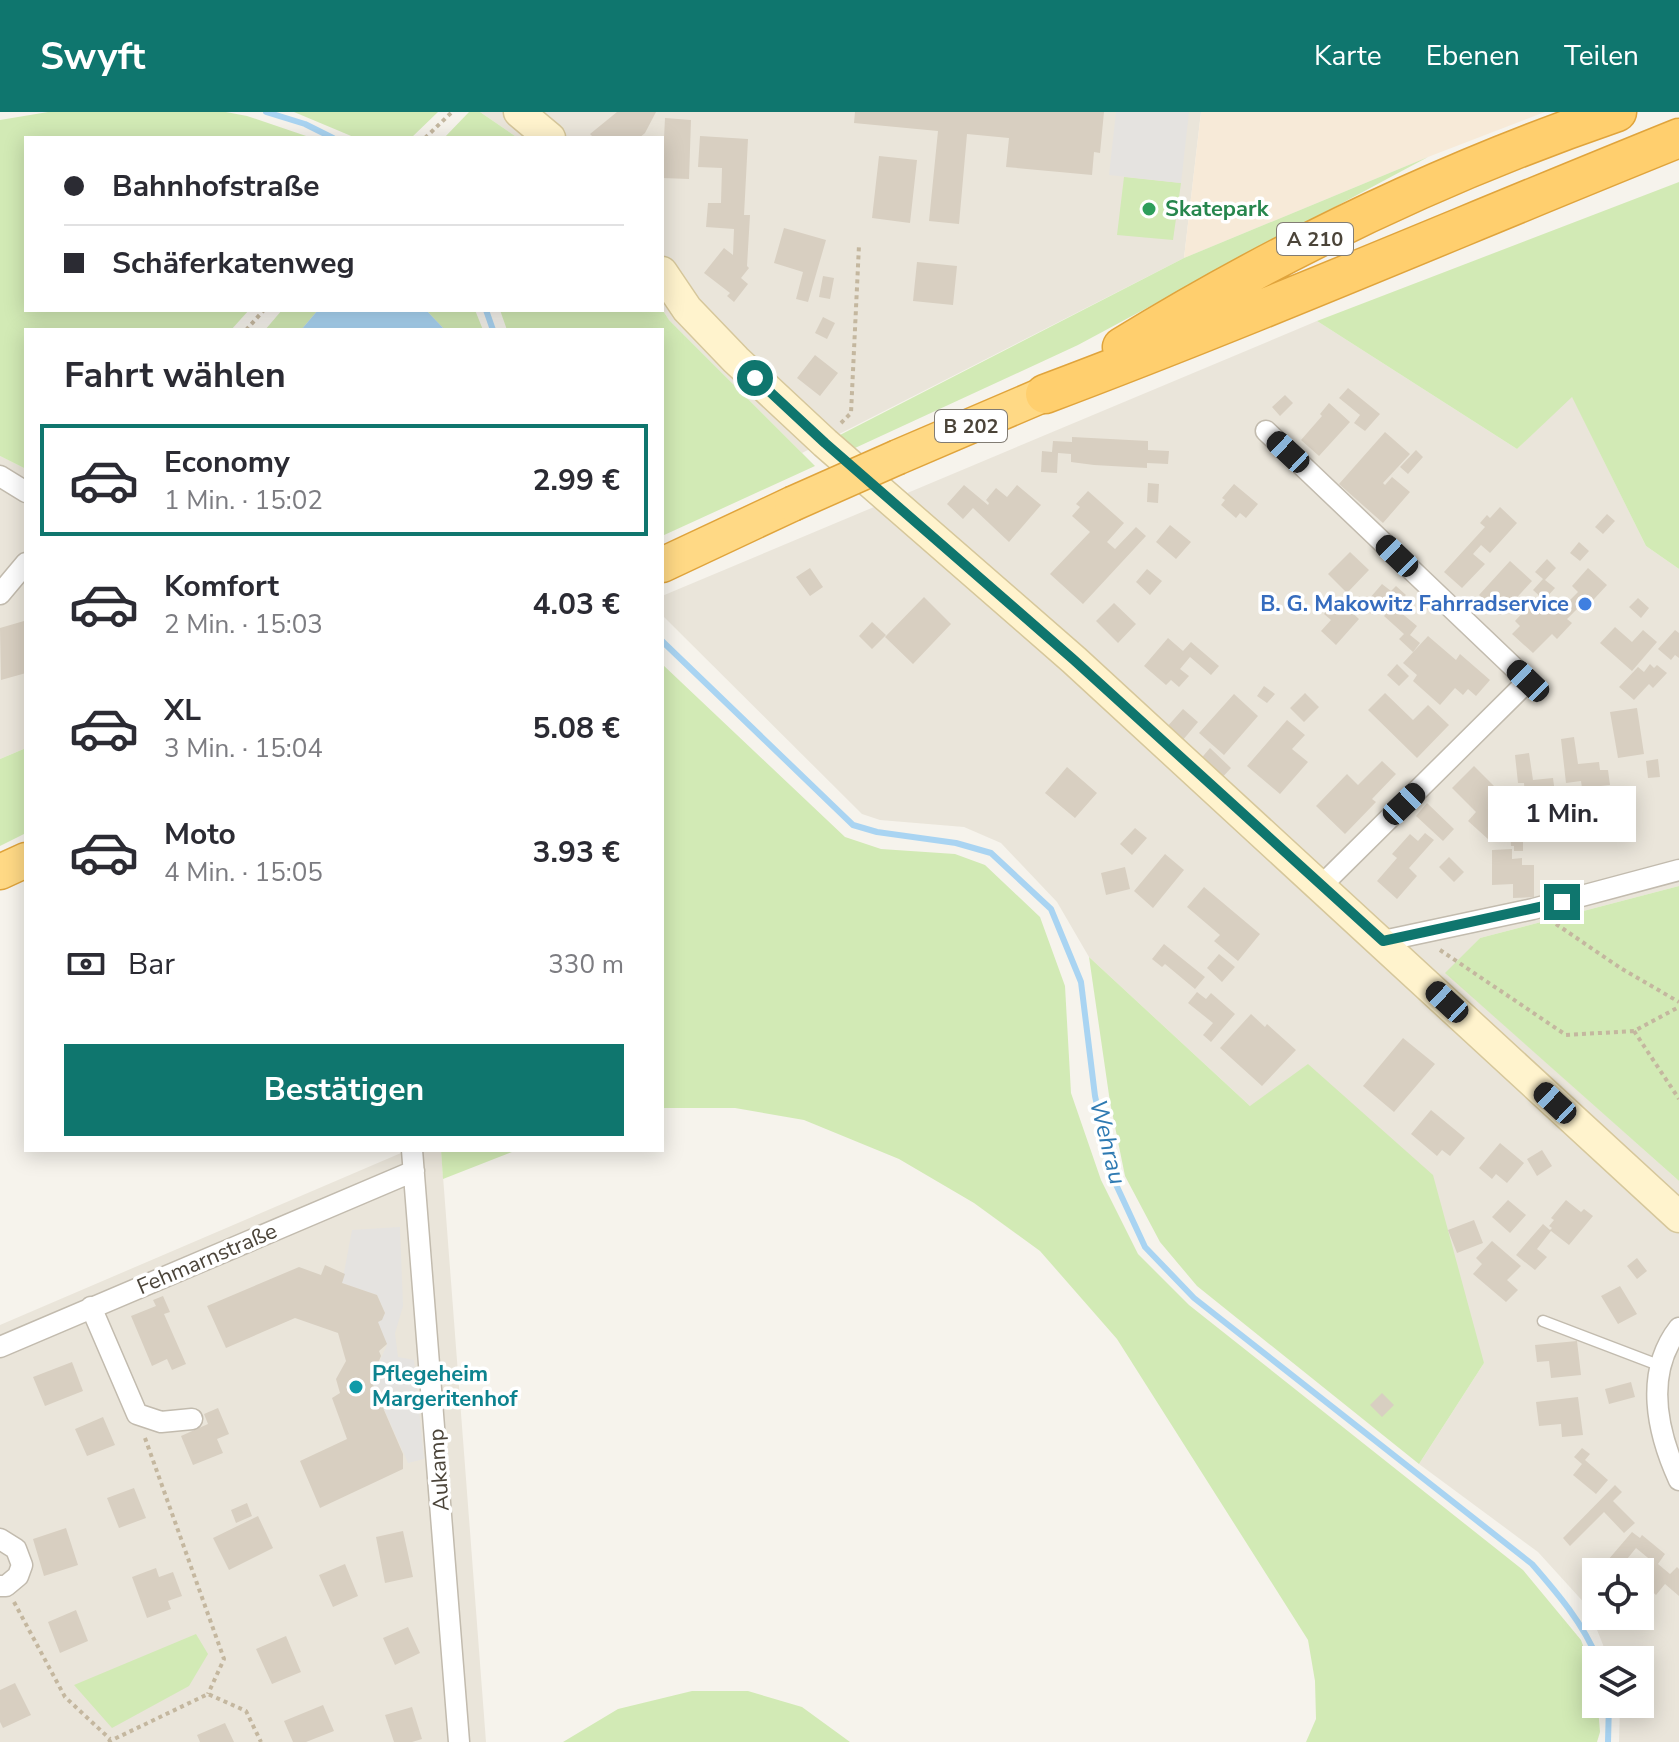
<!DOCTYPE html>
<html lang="de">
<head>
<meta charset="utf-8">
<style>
	:root { --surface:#fff; --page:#f7f7f7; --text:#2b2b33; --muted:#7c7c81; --line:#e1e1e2; --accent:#0f766e }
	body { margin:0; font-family:"Nunito Sans",sans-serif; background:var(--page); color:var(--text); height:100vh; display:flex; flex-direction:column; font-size:30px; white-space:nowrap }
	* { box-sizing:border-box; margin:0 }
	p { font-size:26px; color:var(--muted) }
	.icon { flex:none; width:44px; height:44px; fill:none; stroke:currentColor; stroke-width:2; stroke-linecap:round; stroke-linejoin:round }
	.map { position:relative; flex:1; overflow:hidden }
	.drawer { position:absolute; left:24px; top:216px; width:640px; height:824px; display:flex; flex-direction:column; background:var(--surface); border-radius:0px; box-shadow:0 4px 20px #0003 }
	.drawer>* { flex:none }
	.hud { position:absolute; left:24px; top:24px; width:640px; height:176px; border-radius:0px; box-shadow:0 4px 20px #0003; display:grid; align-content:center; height:176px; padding:0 40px; background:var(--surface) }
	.controls { position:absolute; left:1582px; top:1446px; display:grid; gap:16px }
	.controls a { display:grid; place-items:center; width:72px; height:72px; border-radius:0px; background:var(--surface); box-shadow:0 4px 20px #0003; font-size:40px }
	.end { position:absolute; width:36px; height:36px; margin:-18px; border:10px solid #0f766e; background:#fff; box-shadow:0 0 0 4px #fff }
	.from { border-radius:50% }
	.bubble { position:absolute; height:56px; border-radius:0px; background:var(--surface); box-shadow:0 4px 20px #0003; font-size:26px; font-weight:700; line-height:56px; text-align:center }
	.car { position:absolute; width:24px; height:48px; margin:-24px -12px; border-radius:10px; box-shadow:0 0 6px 2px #0007; background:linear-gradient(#222 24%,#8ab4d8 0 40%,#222 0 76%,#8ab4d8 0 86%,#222 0) }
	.hud b { display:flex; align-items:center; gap:28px; height:76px; font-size:30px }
	.hud b+b { border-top:2px solid var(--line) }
	.hud i { width:20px; height:20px; background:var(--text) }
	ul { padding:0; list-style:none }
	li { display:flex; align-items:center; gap:24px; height:112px; margin:0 16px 12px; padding:0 24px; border:4px solid transparent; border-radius:0px }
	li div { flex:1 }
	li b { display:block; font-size:30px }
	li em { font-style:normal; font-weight:700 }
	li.on { border-color:var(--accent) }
	li>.icon { width:72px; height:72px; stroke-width:1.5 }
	h2 { padding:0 40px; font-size:36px; line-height:96px }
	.pay { display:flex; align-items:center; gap:20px; height:88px; padding:0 40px; font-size:30px }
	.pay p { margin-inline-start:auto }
	.action { display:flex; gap:16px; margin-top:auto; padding:16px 40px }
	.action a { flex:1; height:92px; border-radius:0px; background:var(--accent); color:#fff; font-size:32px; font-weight:700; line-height:92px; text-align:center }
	header { display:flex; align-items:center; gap:48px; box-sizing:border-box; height:112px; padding:0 40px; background:var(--accent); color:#fff }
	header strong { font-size:38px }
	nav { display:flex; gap:44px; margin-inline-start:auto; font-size:28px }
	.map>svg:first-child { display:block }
	.residential { fill:#eae5da; fill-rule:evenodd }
	.commercial { fill:#f7ead8 }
	.green { fill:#d2eab5 }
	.parking { fill:#e5e3e0 }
	.water { fill:#a9d4f2 }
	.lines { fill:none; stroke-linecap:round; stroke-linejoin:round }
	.stream { stroke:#a9d4f2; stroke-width:6 }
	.building { fill:#d8cfc1 }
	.service-casing { stroke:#c2bbae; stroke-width:13 }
	.minor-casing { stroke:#c2bbae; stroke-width:23 }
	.secondary-casing { stroke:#d6c79b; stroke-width:33 }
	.trunk-casing { stroke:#e0a43c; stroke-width:37 }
	.motorway-casing { stroke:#e0a43c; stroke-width:41 }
	.path { stroke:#c4b79f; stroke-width:4; stroke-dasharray:4 4; stroke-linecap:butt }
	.service { stroke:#fff; stroke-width:10 }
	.minor { stroke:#fff; stroke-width:20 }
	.secondary { stroke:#fff3cd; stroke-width:30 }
	.trunk { stroke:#ffd985; stroke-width:34 }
	.motorway { stroke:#ffcf6e; stroke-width:38 }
	.trunk-bridge-casing { stroke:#e0a43c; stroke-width:37; stroke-linecap:butt }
	.trunk-bridge { stroke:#ffd985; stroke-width:34 }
	.route { stroke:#0f766e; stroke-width:10 }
	.leisure-dot { fill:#2e9e5b; stroke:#fff; stroke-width:3 }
	.shop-dot { fill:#3f7fe0; stroke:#fff; stroke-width:3 }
	.culture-dot { fill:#0f9aa8; stroke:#fff; stroke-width:3 }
	.labels { text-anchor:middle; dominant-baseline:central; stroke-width:7; stroke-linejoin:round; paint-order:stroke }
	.shield { fill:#fff; stroke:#817c74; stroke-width:2 }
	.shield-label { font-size:20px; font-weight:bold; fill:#4b4439 }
	.leisure-label { font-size:22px; font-weight:bold; fill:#27864d; stroke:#fff; text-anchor:start }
	.shop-label { font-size:22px; font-weight:bold; fill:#366cbe; stroke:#fff; text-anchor:end }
	.street-label { font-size:22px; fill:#4b4439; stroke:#fff }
	.culture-label { font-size:22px; font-weight:bold; fill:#0d838f; stroke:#fff; text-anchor:start }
	.water-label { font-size:24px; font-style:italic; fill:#2e7ab2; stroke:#fff }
</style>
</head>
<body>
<header>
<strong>Swyft</strong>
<nav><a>Karte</a><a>Ebenen</a><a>Teilen</a></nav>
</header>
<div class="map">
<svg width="1679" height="1630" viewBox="0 0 1679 1630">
	<rect width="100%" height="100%" fill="#f6f3ec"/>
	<path class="residential" d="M480 0H1201L1184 146 802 341 669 208 662 197V26H518Z
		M1317 209 1517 337 1572 284 1646 434 1679 457V774L1480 826 1446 861 1679 1069V1630H1619L1620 1592H1640V1548H1609L1588 1495 1538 1440 1419 1352 1484 1251 1250 994 1089 845 1057 790 1001 731 964 715 880 708 862 702 662 503V484ZM1596 1460H1640V1504H1596Z
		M0 344 26 357V636L0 647Z
		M408 1038H441L486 1630H0V1213Z"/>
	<path class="commercial" d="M1201 0H1545L1428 45 1184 146Z"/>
	<path class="green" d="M48 0H226L247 4 312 26H26V198H249L231 218H26V357L0 344V8Z
		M294 0H438L411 26H356Z
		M469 0H480L518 26H444Z
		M1428 45 1078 233 855 336 838 324 1184 146Z
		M1124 65 1181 71 1173 128 1117 123Z
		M1679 70V457L1646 434 1572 285 1517 337 1317 209Z
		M662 197 669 208 815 354 662 424V218H507L500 198Z
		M282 198H318L301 218H265Z
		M426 198H475L483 218H445Z
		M662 552 845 725 881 737 955 742 985 753 1040 805 1065 874 1071 981 1101 1068 1138 1142 1189 1193 1523 1458 1581 1528 1596 1570 1600 1620 1597 1630H1306L1316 1607 1315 1569 1308 1528 1117 1227 1040 1139 974 1091 899 1047 804 1008 735 996H662Z
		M26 636V721L0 734V647Z
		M1679 774V1069L1445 861 1480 826Z
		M1089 845 1250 994 1308 952 1433 1063 1484 1251 1419 1352 1197 1174 1160 1130 1125 1064 1110 990Z
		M441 1038H517L443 1067Z
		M196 1522 208 1542 189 1574 112 1616 74 1573Z
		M692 1579H748L802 1595 850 1630H563L618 1597Z"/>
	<path class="parking" d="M1116 0H1189L1181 71 1109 63Z
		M400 1115 403 1194 395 1221 398 1245 414 1248 424 1347 408 1351 371 1268 387 1233 378 1210 382 1207 385 1201 377 1183 342 1171 352 1118Z"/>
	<path class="water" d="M318 198H426L445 218H301Z"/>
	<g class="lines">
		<path class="stream" d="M266 0 305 12 333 26
			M486 198 493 218
			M662 529 853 713 877 720 956 731 991 741 1051 797 1081 870 1095 984 1113 1066 1145 1135 1194 1186 1532 1452C1558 1482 1583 1511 1598 1548
			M1608 1630 1609 1592"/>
	</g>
	<path class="building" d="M617 0H656L645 21 639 26H594L590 22Z
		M855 0H1104L1100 41 1094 40 1092 63 1006 55 1009 26 967 22 959 112 929 109 938 19 854 11Z
		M665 6 691 8 689 67 662 66Z
		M700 24 748 27 744 103H750L747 154 749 156 741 166 748 172 734 190 727 184 730 181 704 161 724 136 733 143 734 117 706 115 708 91H721L722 56 698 55Z
		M879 44 917 48 910 111 872 106Z
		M784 116 826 128 808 190 796 187 803 160 774 151Z
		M917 150 957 154 953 193 913 189Z
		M823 164 834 166 830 187 819 185Z
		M823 205 835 211 827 227 815 221Z
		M815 243 838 261 820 284 797 266Z
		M1348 276 1380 302 1365 319 1354 311 1360 303 1339 286Z
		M1285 283 1293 291 1280 304 1272 295Z
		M1329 291 1350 310 1319 344 1301 328 1322 304 1320 302Z
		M1385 320 1410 342 1383 371 1385 373 1392 365 1410 380 1383 411 1339 372Z
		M1072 325 1148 329V338L1169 339 1168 352 1147 351V356L1094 353 1071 350V342L1058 341 1057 361 1041 360 1042 339 1052 340 1053 329 1072 330Z
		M1416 338 1423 345 1408 362 1400 355Z
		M1148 371 1159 372 1158 391 1147 390Z
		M1234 372 1258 392 1246 406 1240 401 1236 406 1221 393 1225 388 1222 386Z
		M964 373 988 393 989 391 986 388 996 376 1007 385 1017 373 1041 393 1009 430 973 396 963 407 947 392Z
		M1088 379 1124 411 1107 430 1115 437 1136 415 1146 424 1083 492 1050 462 1090 420 1072 404 1080 395 1076 392Z
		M1500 395 1517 411 1490 441 1481 433 1473 442 1485 452 1462 476 1444 460 1485 415 1480 411 1487 403 1490 406Z
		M1607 402 1615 409 1603 422 1595 415Z
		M1170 413 1191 430 1176 447 1156 430Z
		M1579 430 1589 439 1580 449 1570 441Z
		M1350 440 1369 458 1347 481 1328 462Z
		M1547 447 1556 456 1545 468 1555 476 1544 488 1533 478 1543 467 1535 460Z
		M1510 449 1532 469 1501 503 1479 483Z
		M810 456 823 475 810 484 796 465Z
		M1588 456 1607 473 1583 499 1579 495 1567 507 1572 511 1557 527 1552 522 1533 541 1512 522 1520 514 1515 509 1536 486 1541 491 1546 487 1552 493 1559 486 1566 492 1578 480 1572 474Z
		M1147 457 1162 469 1150 483 1136 470Z
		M1382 472 1391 479 1396 474 1406 483 1404 485 1402 483 1393 494 1417 514 1410 523 1420 531 1413 540 1399 527 1404 522 1384 504 1391 496 1384 490 1373 503 1363 494Z
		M924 485 951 512 913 552 885 525Z
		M1638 486 1649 496 1641 506 1629 495Z
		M1337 487 1359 507 1336 533 1321 519 1331 508 1324 502Z
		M1114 491 1136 512 1118 531 1096 509Z
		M24 509 26 561 1 568 0 516Z
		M872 510 886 523 872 537 859 524Z
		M1615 515 1632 530 1643 518 1657 530 1632 559 1600 531Z
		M1675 518 1679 521V546L1675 543 1671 548 1658 537Z
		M1428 524 1456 548 1460 542 1490 568 1476 584 1468 577 1463 583 1455 576 1440 593 1413 569 1417 563 1403 551Z
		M1168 526 1183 539 1191 530 1219 554 1211 563 1190 545 1180 557 1189 564 1179 575 1171 568 1166 573 1144 554Z
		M1397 552 1409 564 1399 574 1387 563Z
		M1650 552 1654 556 1657 553 1667 561 1653 576 1649 572 1634 588 1619 575 1638 555 1644 560Z
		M1264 574 1275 582 1267 591 1257 584Z
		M1305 581 1319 595 1304 610 1290 596Z
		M1385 581 1413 608 1428 593 1449 613 1417 646 1368 598Z
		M1234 582 1258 604 1224 643 1199 621Z
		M1637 596 1644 642 1618 646 1610 600Z
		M1183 597 1198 610 1182 629 1166 616Z
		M1287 608 1305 623 1292 637 1308 650 1280 682 1247 654Z
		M1574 625 1578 652 1599 650 1600 658H1608L1610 673 1582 676 1581 669 1566 671 1561 627Z
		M1210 636 1231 656 1219 669 1198 650Z
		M1529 641 1533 668 1553 666 1556 689 1542 691 1541 686 1529 688 1528 684 1525 685 1524 671H1518L1515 643Z
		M1658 647 1660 665 1648 666 1646 649Z
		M1382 649 1396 662 1372 687 1376 690 1345 722 1316 694 1347 662 1358 673Z
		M1474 654 1498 678 1501 712 1488 727 1468 709 1476 700 1452 676Z
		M1067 655 1097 681 1075 706 1045 681Z
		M1427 691 1454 717 1443 729 1416 704Z
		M1509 698H1518L1519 728H1523V739H1514V734H1511Z
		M1135 716 1147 726 1132 743 1120 732Z
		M1425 721 1434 728 1409 756 1417 764 1397 787 1377 769 1397 746 1392 742 1410 722 1418 729Z
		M1512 737V747L1522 746V753H1534V785L1513 786V772L1492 773V738Z
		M1165 742 1184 758 1153 796 1134 779Z
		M1449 745 1464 760 1454 770 1439 755Z
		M1125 755 1130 777 1106 783 1101 761Z
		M1204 775 1260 822 1238 849 1214 829 1220 823 1187 795Z
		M1164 832 1205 865 1195 877 1165 852 1162 855 1152 847Z
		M1219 842 1235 855 1222 870 1207 856Z
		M1197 880 1206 887 1211 881 1235 902 1211 930 1203 923 1213 911 1188 891Z
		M1251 902 1265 915 1267 912 1296 938 1262 974 1220 936Z
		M1403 926 1435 952 1394 1000 1363 974Z
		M1431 998 1465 1026 1450 1044 1442 1038 1437 1044 1411 1022Z
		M1500 1031 1524 1051 1507 1071 1496 1062 1492 1067 1479 1056Z
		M1542 1038 1552 1054 1537 1064 1527 1047Z
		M1508 1088 1526 1103 1510 1121 1492 1105Z
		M1566 1088 1581 1100 1584 1097 1593 1104 1569 1133 1551 1119 1537 1137 1547 1145 1535 1158 1516 1143 1543 1112 1550 1118 1552 1116 1549 1114 1554 1108 1551 1106Z
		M1474 1108 1483 1131 1457 1141 1448 1118Z
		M1492 1129 1521 1154 1507 1168 1518 1178 1506 1190 1473 1162 1482 1152 1476 1146Z
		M1637 1146 1647 1159 1637 1167 1627 1154Z
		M325 1153 345 1162 342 1171 377 1183 385 1201 382 1208 378 1210 387 1232 379 1239 381 1244 371 1268 403 1342V1357L320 1396 300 1349 347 1327 332 1286 340 1281 336 1267 346 1249 338 1221 295 1206 226 1236 207 1194 299 1155 321 1163Z
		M1620 1174 1637 1202 1618 1212 1601 1184Z
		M163 1184 170 1200 164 1202 186 1252 172 1258 167 1247 152 1254 131 1204 156 1194 153 1188Z
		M1577 1229 1581 1263 1551 1266 1549 1249 1537 1250 1535 1233Z
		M72 1250 83 1279 45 1294 33 1265Z
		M1631 1270 1635 1285 1609 1292 1605 1277Z
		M1382 1281 1394 1293 1382 1305 1370 1293Z
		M1578 1285 1583 1323 1562 1325 1561 1312 1539 1314 1536 1290Z
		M218 1296 229 1322 217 1327 223 1341 193 1353 181 1324 208 1312 204 1302Z
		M103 1305 115 1333 87 1344 75 1317Z
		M1582 1336 1590 1342 1585 1348 1608 1368 1596 1382 1573 1363 1582 1352 1574 1345Z
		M1615 1373 1622 1380 1613 1389 1635 1411 1624 1421 1604 1400 1570 1434 1563 1426Z
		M134 1376 146 1406 119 1416 107 1386Z
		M247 1391 252 1404 236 1411 231 1398Z
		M258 1404 273 1436 229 1458 213 1426Z
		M66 1416 78 1453 44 1464 33 1427Z
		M403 1419 413 1465 385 1471 376 1425Z
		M1632 1420 1640 1426 1642 1423 1665 1442 1658 1452 1670 1462 1677 1455 1679 1457V1484L1665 1472 1656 1483 1647 1475 1653 1467 1645 1460 1653 1450 1636 1436 1619 1457 1608 1448Z
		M345 1452 358 1484 333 1495 319 1463Z
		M156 1456 159 1465 173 1460 182 1484 168 1489 171 1497 147 1506 132 1465Z
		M76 1498 88 1529 60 1541 48 1510Z
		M408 1515 420 1541 395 1553 383 1526Z
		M286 1524 301 1560 272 1572 256 1537Z
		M15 1571 31 1603 3 1616 0 1610V1578Z
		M323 1593 334 1619 306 1630H293L284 1609Z
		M412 1595 422 1627 412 1630H394L385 1603Z
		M225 1611 234 1630H200L197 1623Z"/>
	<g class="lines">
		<defs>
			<path id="service" d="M1543 1209 1661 1254"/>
			<path id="minor" d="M1266 319 1528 569 1321 774
				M0 364 26 380
				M0 482 26 451
				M1383 829 1533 797 1679 758
				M412 1038 459 1630
				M91 1195 137 1302 161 1310 192 1307
				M1679 1216C1644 1261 1657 1320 1679 1368
				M0 1235 414 1059
				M0 1427 16 1437 22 1453 18 1464 6 1474H0"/>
			<path id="secondary" d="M519 0 550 26
				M662 160 687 197 736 248 825 331 1074 548 1679 1105"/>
			<path id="trunk" d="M898 345 1045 282
				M662 453 792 392
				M0 760 26 748"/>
			<path id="motorway" d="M1122 235C1277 140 1445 59 1617 0
				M1045 282C1258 202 1468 111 1679 26"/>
		</defs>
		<use href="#service" class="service-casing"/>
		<use href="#minor" class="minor-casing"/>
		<use href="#secondary" class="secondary-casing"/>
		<use href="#trunk" class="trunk-casing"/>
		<use href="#motorway" class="motorway-casing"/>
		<path class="path" d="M425 26 452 0
			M246 218 264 198
			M841 311 851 301 859 133
			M1556 812 1622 857 1679 890
			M1440 838 1566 923 1634 919 1679 895
			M1634 919 1679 987
			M145 1326 224 1547 208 1582
			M14 1490 65 1585 110 1627
			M108 1630 208 1582 246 1599 261 1630"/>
		<use href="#service" class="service"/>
		<use href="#minor" class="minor"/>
		<use href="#secondary" class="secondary"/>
		<use href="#trunk" class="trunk"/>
		<use href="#motorway" class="motorway"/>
		<defs>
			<path id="trunk-bridge" d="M792 392 898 345"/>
		</defs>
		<use href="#trunk-bridge" class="trunk-bridge-casing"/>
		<use href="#trunk-bridge" class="trunk-bridge"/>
	</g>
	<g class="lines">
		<path class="route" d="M755 266 825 331 1074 548 1383 829 1562 790"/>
	</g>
	<circle class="leisure-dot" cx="1149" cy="97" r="8"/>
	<circle class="shop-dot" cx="1585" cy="492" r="8"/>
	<circle class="culture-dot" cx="356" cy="1275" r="8"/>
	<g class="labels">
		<g class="shield">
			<rect x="1277" y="111" width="76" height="32" rx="6"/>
			<rect x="935" y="298" width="72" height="32" rx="6"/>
		</g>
		<g class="shield-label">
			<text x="1315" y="127">A 210</text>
			<text x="971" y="314">B 202</text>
		</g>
		<g class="leisure-label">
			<text x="1165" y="97">Skatepark</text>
		</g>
		<g class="shop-label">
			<text x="1569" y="492">B. G. Makowitz Fahrradservice</text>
		</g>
		<g class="street-label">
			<text transform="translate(207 1147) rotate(-23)">Fehmarnstraße</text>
			<text transform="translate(439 1358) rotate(-94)">Aukamp</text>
		</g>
		<g class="culture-label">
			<text x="372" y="1262">Pflegeheim<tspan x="372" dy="25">Margeritenhof</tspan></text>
		</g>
		<g class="water-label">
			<text transform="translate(1108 1030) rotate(76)">Wehrau</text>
		</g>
	</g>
</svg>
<div class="controls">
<a><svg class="icon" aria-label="locate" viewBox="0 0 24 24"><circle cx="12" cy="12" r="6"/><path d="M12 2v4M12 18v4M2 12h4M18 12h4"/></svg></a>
<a><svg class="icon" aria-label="layers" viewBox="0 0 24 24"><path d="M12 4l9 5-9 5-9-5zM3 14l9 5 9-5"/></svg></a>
</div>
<i class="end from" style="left:755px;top:266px"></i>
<i class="end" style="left:1562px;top:790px"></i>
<div class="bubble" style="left:1488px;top:674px;width:148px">1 Min.</div>
<i class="car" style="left:1288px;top:340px;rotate:313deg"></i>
<i class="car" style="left:1397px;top:444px;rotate:314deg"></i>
<i class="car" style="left:1528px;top:569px;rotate:314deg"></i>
<i class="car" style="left:1404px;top:692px;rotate:46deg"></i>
<i class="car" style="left:1447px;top:890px;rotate:313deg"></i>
<i class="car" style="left:1555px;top:991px;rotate:313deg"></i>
<div class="hud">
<b><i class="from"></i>Bahnhofstraße</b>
<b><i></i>Schäferkatenweg</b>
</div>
<section class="drawer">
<h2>Fahrt wählen</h2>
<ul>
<li class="on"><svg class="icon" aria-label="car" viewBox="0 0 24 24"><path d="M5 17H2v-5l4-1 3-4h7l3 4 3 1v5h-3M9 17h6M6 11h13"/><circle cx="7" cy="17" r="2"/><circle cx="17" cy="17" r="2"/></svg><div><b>Economy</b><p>1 Min. · 15:02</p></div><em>2.99 €</em></li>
<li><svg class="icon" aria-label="car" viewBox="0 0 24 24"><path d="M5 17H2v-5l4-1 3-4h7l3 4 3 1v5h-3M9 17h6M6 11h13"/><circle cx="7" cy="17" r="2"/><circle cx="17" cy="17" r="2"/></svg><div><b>Komfort</b><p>2 Min. · 15:03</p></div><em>4.03 €</em></li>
<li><svg class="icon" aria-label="car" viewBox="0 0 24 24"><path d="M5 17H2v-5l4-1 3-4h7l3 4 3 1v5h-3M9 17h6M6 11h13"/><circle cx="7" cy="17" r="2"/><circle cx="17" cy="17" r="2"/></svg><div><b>XL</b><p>3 Min. · 15:04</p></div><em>5.08 €</em></li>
<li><svg class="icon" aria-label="car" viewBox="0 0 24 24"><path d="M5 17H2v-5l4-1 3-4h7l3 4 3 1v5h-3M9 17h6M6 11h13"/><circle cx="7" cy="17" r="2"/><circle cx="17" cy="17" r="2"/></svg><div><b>Moto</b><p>4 Min. · 15:05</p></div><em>3.93 €</em></li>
</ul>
<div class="pay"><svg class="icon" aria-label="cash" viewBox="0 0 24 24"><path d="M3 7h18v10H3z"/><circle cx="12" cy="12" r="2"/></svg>Bar<p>330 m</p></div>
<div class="action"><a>Bestätigen</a></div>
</section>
</div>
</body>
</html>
